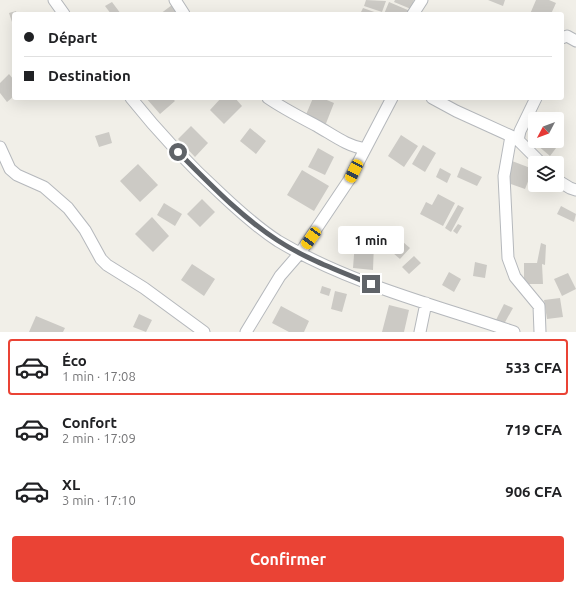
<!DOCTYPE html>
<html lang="fr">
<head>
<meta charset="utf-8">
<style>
	:root { --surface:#fff; --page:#f6f6f6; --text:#202124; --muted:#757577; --line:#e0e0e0; --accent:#ea4335 }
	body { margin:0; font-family:Ubuntu,sans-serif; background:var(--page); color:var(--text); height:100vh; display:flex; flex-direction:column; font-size:15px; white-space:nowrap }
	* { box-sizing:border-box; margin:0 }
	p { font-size:13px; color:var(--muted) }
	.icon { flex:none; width:22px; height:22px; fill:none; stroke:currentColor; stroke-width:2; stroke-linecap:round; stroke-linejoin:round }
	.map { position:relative; height:332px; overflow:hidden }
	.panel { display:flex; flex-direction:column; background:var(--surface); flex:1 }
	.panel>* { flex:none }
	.top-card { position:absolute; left:12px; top:12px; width:552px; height:88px; border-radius:4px; box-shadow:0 4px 16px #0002; display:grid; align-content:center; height:88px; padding:0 12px; background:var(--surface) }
	.needle { width:26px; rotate:229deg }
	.tools { position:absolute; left:528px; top:112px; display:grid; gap:8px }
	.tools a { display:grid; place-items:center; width:36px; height:36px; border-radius:4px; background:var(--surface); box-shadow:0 4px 16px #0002; font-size:20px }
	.end { position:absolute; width:18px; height:18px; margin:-9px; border:5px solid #5f6368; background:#fff; box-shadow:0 0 0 2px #fff }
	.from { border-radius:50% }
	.bubble { position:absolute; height:28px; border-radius:4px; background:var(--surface); box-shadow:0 4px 16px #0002; font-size:13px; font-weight:700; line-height:28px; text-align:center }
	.car { position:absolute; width:12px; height:24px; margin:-12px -6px; border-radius:5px; box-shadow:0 0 3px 1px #0007; background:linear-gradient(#f5c518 24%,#345 0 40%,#f5c518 0 76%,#345 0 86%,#f5c518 0) }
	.top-card b { display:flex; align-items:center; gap:14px; height:38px; font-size:15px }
	.top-card b+b { border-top:1px solid var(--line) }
	.top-card i { width:10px; height:10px; background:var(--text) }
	ul { padding:7px 0 0; list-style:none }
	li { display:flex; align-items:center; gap:12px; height:56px; margin:0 8px 6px; padding:0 4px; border:2px solid transparent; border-radius:4px }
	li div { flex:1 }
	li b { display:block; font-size:15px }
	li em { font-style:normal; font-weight:700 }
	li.current { border-color:var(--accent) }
	li>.icon { width:36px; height:36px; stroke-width:1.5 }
	.action { display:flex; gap:8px; margin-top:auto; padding:8px 12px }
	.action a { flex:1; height:46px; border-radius:4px; background:var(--accent); color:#fff; font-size:16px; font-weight:700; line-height:46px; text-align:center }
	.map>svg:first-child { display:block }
	.building { fill:#cccac5 }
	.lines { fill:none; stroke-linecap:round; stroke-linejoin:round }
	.minor-casing { stroke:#b5b8bc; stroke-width:13 }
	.minor { stroke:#fff; stroke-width:11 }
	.route { stroke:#5f6368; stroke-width:5 }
</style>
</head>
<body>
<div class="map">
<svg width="576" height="332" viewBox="0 0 576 332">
	<rect width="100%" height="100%" fill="#f1efe8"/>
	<path class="building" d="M366 0 386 1 382 12 364 6Z
		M395 0H414L411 9 394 2Z
		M488 0H505L503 6Z
		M536 0H549L556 3 551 14H530Z
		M112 2 121 14H111L105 6Z
		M389 2 410 11 409 14H384Z
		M172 5 179 14H160Z
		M363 8 380 14H360Z
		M16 11 17 14H14V22H12L9 13Z
		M9 74 14 80V96L7 102 0 93V83Z
		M146 98H172L175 101 160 114Z
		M221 98H235L242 106 224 124 210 110Z
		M313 98H322L334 103 325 126 305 117Z
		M191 126 208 143 195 157 178 139Z
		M250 128 266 141 256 154 240 141Z
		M109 132 112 143 99 147 95 136Z
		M401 135 418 146 404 167 388 156Z
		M540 141H556L559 144 550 156 537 145Z
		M423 145 436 153 425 172 412 164Z
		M318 148 334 157 325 175 308 167Z
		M512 161 533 169 525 189 505 182Z
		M138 164 158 185 140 202 120 181Z
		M461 167 482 177 477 186 457 177Z
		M440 168 451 174 447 183 436 177Z
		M302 170 329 186 314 211 287 195Z
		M438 194 455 203 443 226 420 214 426 202 432 205Z
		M202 199 215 212 200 227 187 214Z
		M164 203 182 214 175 226 157 215Z
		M458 205 464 208 451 232 445 228Z
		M561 206 576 214 574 222 557 214Z
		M152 217 169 236 153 252 135 234Z
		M458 224 462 226 457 234 453 231Z
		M396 236 410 248 400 259 386 247Z
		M355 242 374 243 373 270 353 268Z
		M541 243 546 245 545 265 542 264 543 284H524V263H537Z
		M414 256 421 263 409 274 402 267Z
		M475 262 487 265 485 278 473 276Z
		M192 264 215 279 204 296 181 280Z
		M449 272 461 279 454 292 442 285Z
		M568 273 576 289 562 296 554 279Z
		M322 286 331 289 329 296 320 293Z
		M335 291 347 294 342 312 331 309Z
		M560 298 563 317 547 319 544 300Z
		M504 304 513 308 504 324 496 320Z
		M389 305 409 310 404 332H382Z
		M281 306 309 321 304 332H289L272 323Z
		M139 314 152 320 146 332 133 327Z
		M36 316 65 328 63 332H29Z"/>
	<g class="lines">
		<defs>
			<path id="minor" d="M54 0 64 14
				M175 0 184 14
				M413 14 422 0
				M562 38 567 36 576 41
				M131 98C159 133 189 165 222 195 239 211 258 228 278 241 350 284 435 305 514 332
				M268 98C284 109 300 117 317 126 333 135 347 146 365 149
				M432 98 456 111 511 136 518 140 541 163
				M511 136 504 176 508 258 515 277 539 306 540 332
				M518 140 520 131 536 98
				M0 147 10 169 17 175 44 187 68 208 85 230 101 259 107 265 144 288 204 332
				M557 180 570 188 576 190
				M246 332 280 276 300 253 349 180 392 98
				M420 332 426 303"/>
		</defs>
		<use href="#minor" class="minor-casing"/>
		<use href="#minor" class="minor"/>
	</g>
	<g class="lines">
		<path class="route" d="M178 152C209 183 240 216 277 240 306 259 339 271 371 284"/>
	</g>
</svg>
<div class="tools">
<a><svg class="needle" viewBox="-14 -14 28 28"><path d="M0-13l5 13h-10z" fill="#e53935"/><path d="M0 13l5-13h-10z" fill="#757577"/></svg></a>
<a><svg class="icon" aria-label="layers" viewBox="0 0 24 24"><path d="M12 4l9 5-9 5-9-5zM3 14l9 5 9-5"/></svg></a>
</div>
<i class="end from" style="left:178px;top:152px"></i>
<i class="end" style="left:371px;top:284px"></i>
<div class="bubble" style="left:338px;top:226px;width:66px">1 min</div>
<i class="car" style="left:354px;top:171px;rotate:206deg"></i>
<i class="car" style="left:311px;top:238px;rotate:216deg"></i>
<div class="top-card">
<b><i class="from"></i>Départ</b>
<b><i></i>Destination</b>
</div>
</div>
<section class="panel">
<ul>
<li class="current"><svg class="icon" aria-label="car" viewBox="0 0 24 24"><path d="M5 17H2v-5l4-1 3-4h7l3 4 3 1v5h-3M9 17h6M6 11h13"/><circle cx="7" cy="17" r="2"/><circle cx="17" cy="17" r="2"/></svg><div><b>Éco</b><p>1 min · 17:08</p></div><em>533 CFA</em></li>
<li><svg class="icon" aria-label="car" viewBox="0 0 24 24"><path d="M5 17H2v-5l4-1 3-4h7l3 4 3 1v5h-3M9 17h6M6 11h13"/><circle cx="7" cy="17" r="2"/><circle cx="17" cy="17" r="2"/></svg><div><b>Confort</b><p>2 min · 17:09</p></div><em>719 CFA</em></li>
<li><svg class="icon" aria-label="car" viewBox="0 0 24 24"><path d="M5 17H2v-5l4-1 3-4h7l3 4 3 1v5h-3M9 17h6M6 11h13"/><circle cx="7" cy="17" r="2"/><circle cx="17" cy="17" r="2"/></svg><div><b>XL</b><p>3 min · 17:10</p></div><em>906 CFA</em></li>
</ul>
<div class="action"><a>Confirmer</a></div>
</section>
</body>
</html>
